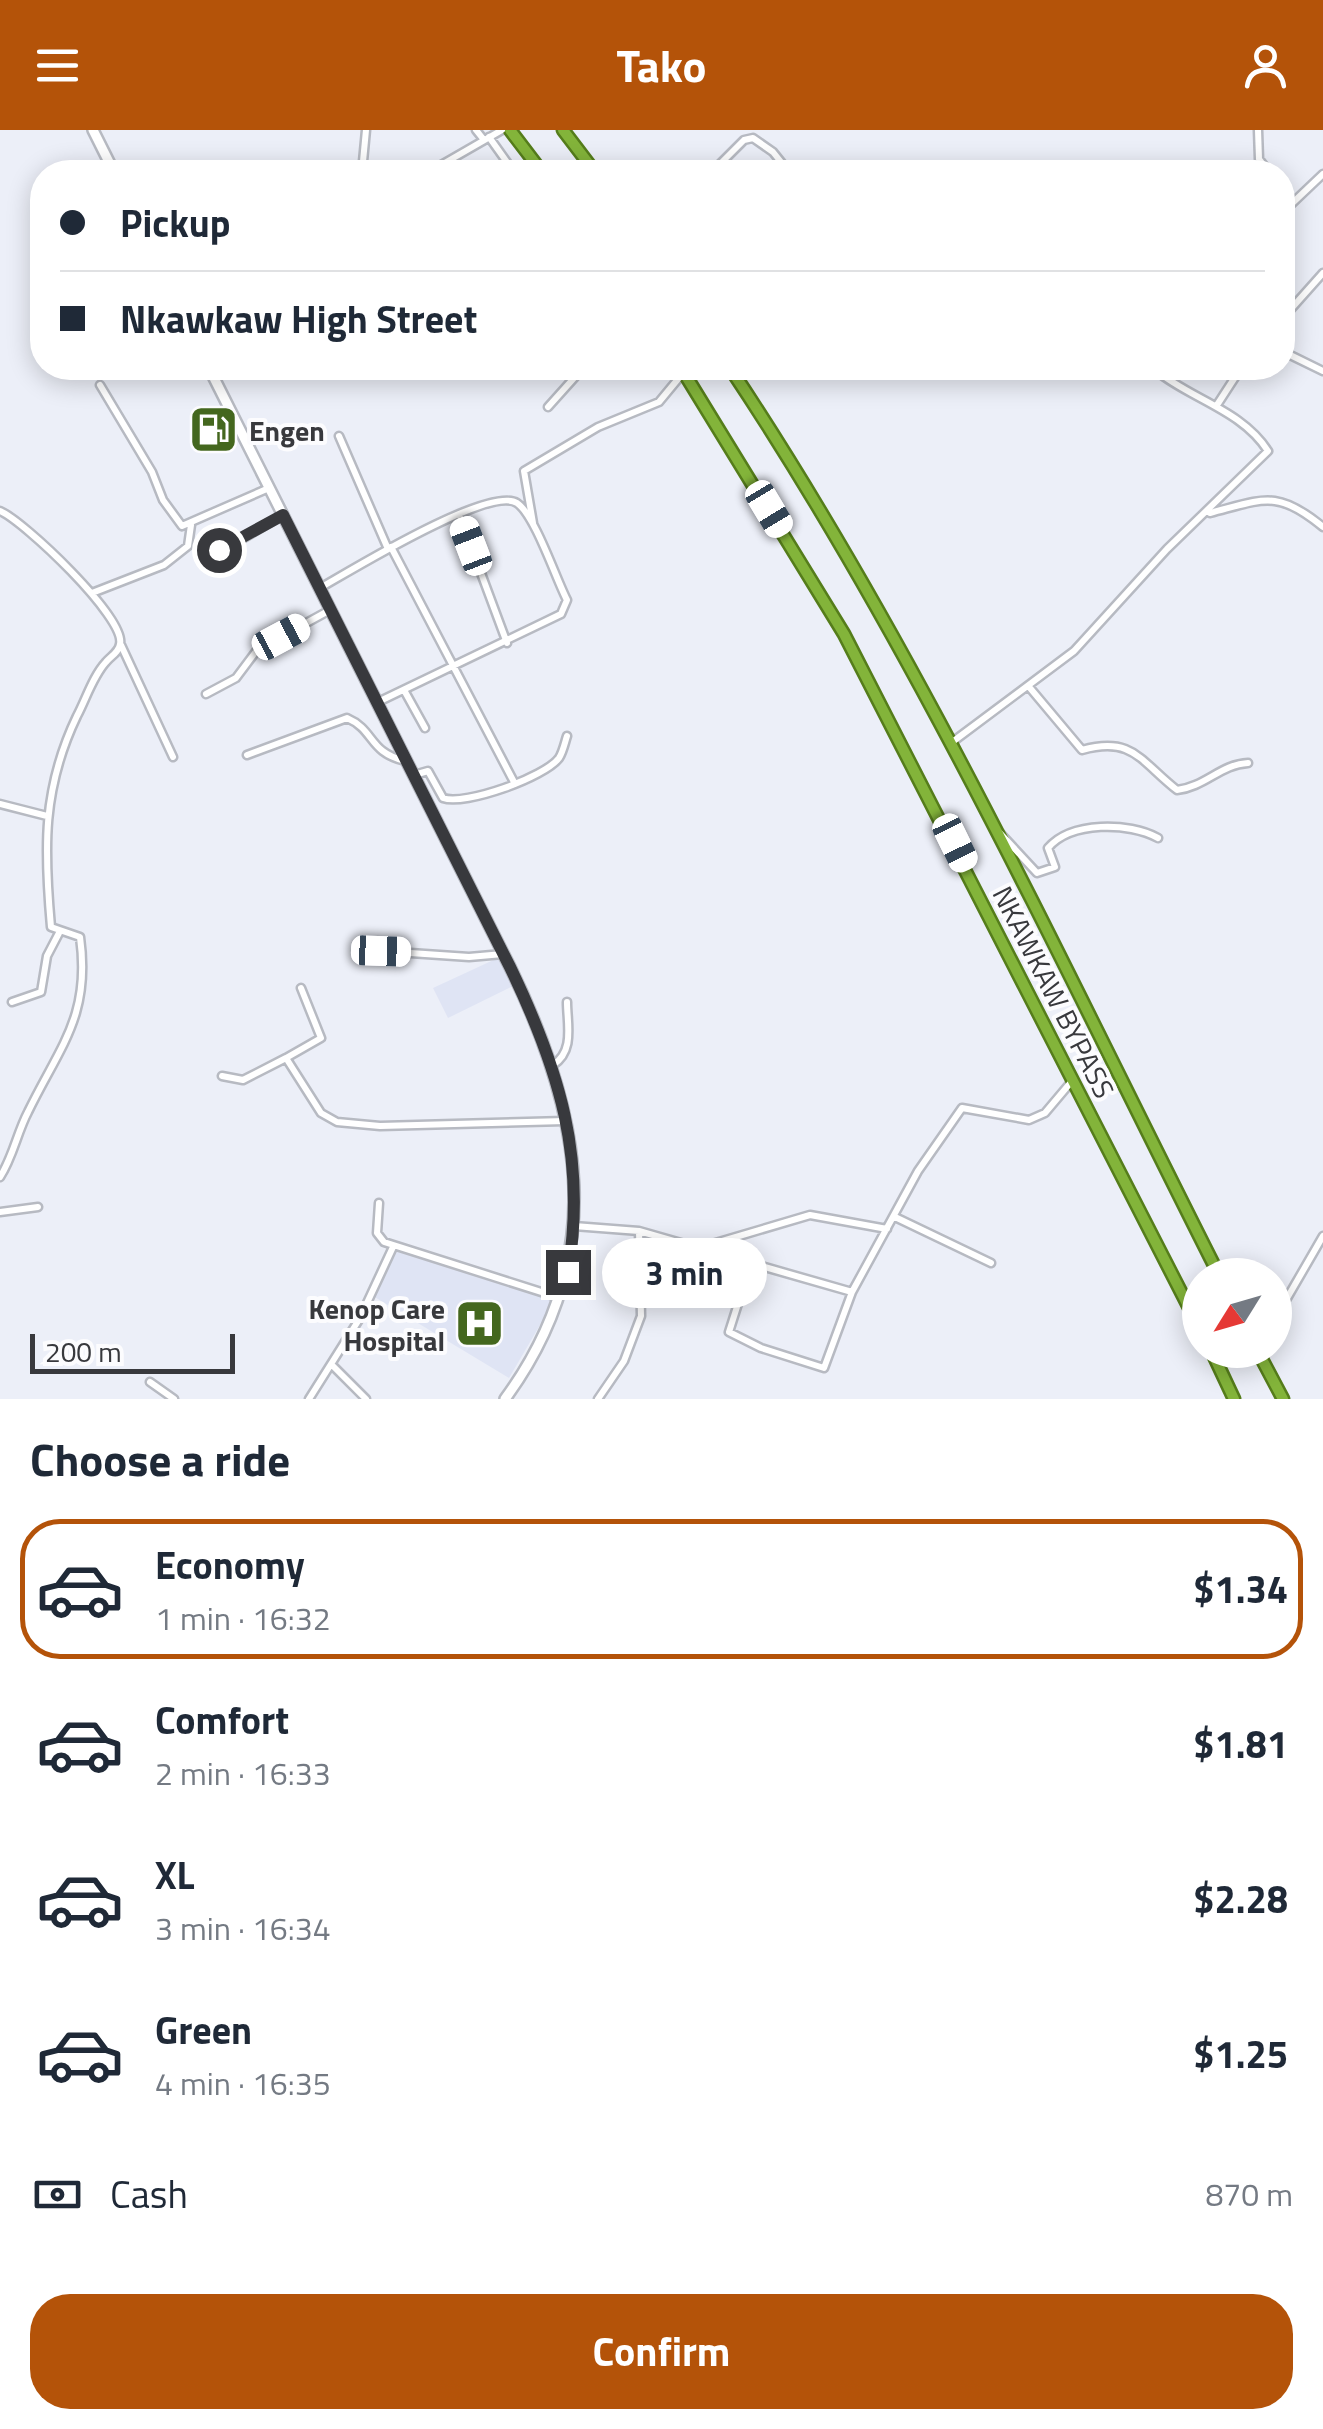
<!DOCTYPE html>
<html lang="en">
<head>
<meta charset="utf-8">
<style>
	:root { --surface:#fff; --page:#f6f6f7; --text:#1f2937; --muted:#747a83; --line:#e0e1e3; --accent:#b45309 }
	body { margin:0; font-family:"Titillium Web",sans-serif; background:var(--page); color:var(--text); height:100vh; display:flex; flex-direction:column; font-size:38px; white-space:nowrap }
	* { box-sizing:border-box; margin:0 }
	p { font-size:32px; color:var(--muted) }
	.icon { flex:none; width:55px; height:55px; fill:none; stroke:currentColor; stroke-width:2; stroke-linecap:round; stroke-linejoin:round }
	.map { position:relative; height:1269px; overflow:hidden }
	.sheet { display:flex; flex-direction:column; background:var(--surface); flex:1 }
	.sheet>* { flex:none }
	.banner { position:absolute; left:30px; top:30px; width:1265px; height:220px; border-radius:40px; box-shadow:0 5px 25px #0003; display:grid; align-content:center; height:220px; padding:0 30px; background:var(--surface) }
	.needle { width:65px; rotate:233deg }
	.tools { position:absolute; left:1182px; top:1128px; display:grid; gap:20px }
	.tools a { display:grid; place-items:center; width:110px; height:110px; border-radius:50%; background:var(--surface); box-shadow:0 5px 25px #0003; font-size:50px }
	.scale { position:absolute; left:30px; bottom:25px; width:205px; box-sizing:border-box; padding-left:10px; border:5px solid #38393d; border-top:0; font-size:28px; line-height:35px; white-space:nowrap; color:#38393d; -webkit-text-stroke:8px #fcfcfe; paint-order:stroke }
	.end { position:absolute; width:45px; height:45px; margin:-22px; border:12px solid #38393d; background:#fff; box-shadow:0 0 0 5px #fff }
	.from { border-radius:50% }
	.bubble { position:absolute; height:70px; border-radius:35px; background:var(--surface); box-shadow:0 5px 25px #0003; font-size:32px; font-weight:700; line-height:70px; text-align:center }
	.car { position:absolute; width:30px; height:60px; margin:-30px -15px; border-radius:12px; box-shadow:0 0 8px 2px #0007; background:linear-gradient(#fff 24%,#345 0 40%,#fff 0 76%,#345 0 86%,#fff 0) }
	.banner b { display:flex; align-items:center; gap:35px; height:95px; font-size:38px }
	.banner b+b { border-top:2px solid var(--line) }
	.banner i { width:25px; height:25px; background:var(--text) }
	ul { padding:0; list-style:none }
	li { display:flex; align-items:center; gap:30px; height:140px; margin:0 20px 15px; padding:0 10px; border:5px solid transparent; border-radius:40px }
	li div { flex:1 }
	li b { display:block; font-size:38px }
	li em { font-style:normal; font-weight:700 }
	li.current { border-color:var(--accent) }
	li>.icon { width:90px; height:90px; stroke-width:1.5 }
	h2 { padding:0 30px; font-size:45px; line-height:120px }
	.pay { display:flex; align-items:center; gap:25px; height:110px; padding:0 30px; font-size:38px }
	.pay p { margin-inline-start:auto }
	.cta { display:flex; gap:20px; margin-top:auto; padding:20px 30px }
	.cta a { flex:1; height:115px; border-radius:40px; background:var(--accent); color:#fff; font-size:40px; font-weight:700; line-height:115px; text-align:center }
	header { display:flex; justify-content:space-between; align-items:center; height:130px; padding:0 30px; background:var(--accent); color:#fff; font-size:45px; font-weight:700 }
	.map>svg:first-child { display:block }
	.built { fill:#dfe4f4 }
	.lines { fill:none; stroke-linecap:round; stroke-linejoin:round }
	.minor-casing { stroke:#b7bac2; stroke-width:11 }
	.secondary-casing { stroke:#b7bac2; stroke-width:14 }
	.trunk-casing { stroke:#557d1b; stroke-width:15 }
	.minor { stroke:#fff; stroke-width:6 }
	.secondary { stroke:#fff; stroke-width:9 }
	.trunk { stroke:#83b43a; stroke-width:10 }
	.route { stroke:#38393d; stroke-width:12 }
	.labels { text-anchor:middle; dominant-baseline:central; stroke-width:8; stroke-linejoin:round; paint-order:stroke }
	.poi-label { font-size:28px; font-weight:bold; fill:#38393d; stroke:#fcfcfe; text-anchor:start }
	.street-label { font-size:28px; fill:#38393d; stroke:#fcfcfe }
</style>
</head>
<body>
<header><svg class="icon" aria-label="menu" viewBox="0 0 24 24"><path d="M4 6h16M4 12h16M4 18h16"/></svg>Tako<svg class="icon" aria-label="person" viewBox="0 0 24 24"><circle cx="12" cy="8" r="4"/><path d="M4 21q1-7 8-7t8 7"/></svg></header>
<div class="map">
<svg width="1323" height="1269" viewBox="0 0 1323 1269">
	<rect width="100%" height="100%" fill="#eceff8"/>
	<path class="built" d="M500 827 513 856 448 888 433 858Z
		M398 1111 554 1171 509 1248 373 1166Z"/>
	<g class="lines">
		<defs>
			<path id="minor" d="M476 0 484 10
				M1258 0 1259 29 1269 42
				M489 7 514 42
				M362 42 366 0
				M429 42 502 0
				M712 42 744 10 753 8 773 22 789 42
				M1282 64 1283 81
				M1283 82 1323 44
				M1282 189 1323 143
				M1282 221 1323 241
				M1075 244 1091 238
				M100 255 152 342 163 370 182 396 269 358
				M1217 275 1241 238
				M548 277 583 238
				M339 306 388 419
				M0 381C24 391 126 488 120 514 119 522 111 526 106 532 93 546 86 569 77 586 42 659 44 719 51 797L80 807C91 886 60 916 28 982 17 1003 13 1027 0 1047
				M1210 383C1264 369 1277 359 1323 397
				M459 384 507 513
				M533 393 524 341 598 297 659 272 683 243
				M391 417 515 654
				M206 430 283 385
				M320 458C350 441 490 355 517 373 535 385 556 449 567 470L561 484 378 572
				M92 463 164 435 188 416 191 395
				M121 515 173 627
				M1030 558 1082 620C1133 606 1140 631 1177 660 1205 657 1221 634 1248 633
				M404 560 425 598
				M206 564 236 548 257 520 330 480
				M951 613 1074 521 1167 419 1268 321C1241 279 1189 269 1153 238
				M247 625 347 588C375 600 368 622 405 631
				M414 645 428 641 443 668C465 676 545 647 559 628 563 622 565 612 567 606
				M0 674 47 686
				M1000 703 1037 743 1055 737 1048 718C1071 691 1129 692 1158 708
				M381 821 469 827 503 824
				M12 872 41 862 47 826 59 803
				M286 928 321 908 301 858
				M553 935C575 921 567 894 567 872
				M222 946 243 950 286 928 321 983 337 992 380 996 565 991
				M379 1073 377 1103 384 1112 557 1167
				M0 1082 38 1077
				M895 1087 991 1133
				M574 1096 639 1101 852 1162 918 1041 962 978 1029 990 1045 983 1072 951
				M702 1117 810 1085 887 1099
				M750 1136 729 1202 761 1218 824 1238 852 1162
				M1275 1189 1323 1106
				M333 1236 366 1269
				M150 1252 174 1269
				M309 1269 360 1188 393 1117
				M598 1269 624 1231 641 1186 639 1101"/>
			<path id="secondary" d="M93 0 114 42
				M209 238 510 837C583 986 609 1127 505 1269"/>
			<path id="trunk" d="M510 0 542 42
				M563 0 595 42
				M681 238 844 504 1200 1199
				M730 238C920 523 1064 839 1219 1145
				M1211 1220 1234 1269
				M1257 1220 1283 1269"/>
		</defs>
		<use href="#minor" class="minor-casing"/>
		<use href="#secondary" class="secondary-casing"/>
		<use href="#trunk" class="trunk-casing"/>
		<use href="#minor" class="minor"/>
		<use href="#secondary" class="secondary"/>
		<use href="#trunk" class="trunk"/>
	</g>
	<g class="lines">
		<path class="route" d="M219 420 283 385 510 837C559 939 587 1028 568 1142"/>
	</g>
	<defs>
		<symbol id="fuel-square" viewBox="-11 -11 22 22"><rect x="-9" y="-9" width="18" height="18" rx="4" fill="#44671e" stroke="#fcfcfe"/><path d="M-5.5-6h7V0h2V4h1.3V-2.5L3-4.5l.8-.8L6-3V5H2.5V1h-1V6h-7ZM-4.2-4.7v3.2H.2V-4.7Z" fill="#fff"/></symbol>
		<symbol id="hospital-square" viewBox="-11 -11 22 22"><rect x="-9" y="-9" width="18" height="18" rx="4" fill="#44671e" stroke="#fcfcfe"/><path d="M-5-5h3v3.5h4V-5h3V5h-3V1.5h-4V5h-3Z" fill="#fff"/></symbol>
	</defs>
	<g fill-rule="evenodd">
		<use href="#fuel-square" x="186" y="272" width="55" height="55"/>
		<use href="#hospital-square" x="452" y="1166" width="55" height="55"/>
	</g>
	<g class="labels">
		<g class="poi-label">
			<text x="249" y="300">Engen</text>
			<text x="445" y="1178" text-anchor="end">Kenop Care<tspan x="445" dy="32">Hospital</tspan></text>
		</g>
		<g class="street-label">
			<text transform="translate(1054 862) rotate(63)">NKAWKAW BYPASS</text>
		</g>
	</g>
</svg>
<div class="tools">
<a><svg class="needle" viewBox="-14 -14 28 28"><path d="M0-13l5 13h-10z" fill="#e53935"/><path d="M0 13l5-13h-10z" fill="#747a83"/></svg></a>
</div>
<div class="scale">200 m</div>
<i class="end from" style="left:219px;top:420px"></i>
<i class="end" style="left:568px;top:1142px"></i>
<div class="bubble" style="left:602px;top:1108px;width:165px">3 min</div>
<i class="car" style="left:769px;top:379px;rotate:149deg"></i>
<i class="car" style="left:471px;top:416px;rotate:339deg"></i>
<i class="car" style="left:281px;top:507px;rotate:62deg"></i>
<i class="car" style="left:955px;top:713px;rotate:154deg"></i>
<i class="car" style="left:381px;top:821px;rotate:92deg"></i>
<div class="banner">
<b><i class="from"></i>Pickup</b>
<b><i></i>Nkawkaw High Street</b>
</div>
</div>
<section class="sheet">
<h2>Choose a ride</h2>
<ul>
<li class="current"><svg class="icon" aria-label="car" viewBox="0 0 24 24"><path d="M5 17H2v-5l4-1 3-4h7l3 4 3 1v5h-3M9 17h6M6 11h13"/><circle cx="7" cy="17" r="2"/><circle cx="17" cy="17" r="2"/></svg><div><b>Economy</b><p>1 min · 16:32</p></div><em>$1.34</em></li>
<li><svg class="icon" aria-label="car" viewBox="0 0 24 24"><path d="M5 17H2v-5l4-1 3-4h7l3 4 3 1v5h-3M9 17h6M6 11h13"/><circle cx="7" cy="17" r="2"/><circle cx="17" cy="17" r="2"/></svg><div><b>Comfort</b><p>2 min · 16:33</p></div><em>$1.81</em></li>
<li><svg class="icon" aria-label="car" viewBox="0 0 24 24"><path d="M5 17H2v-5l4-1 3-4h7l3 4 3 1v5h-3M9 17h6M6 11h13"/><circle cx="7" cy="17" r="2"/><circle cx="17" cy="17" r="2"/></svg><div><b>XL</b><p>3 min · 16:34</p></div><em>$2.28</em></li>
<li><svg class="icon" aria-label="car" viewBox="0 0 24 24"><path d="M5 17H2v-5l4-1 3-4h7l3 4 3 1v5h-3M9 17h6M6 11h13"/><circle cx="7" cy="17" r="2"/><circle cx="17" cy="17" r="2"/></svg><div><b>Green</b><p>4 min · 16:35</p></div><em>$1.25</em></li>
</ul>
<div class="pay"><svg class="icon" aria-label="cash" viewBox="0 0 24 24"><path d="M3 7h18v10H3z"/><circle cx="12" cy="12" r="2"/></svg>Cash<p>870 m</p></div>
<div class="cta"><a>Confirm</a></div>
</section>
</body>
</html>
